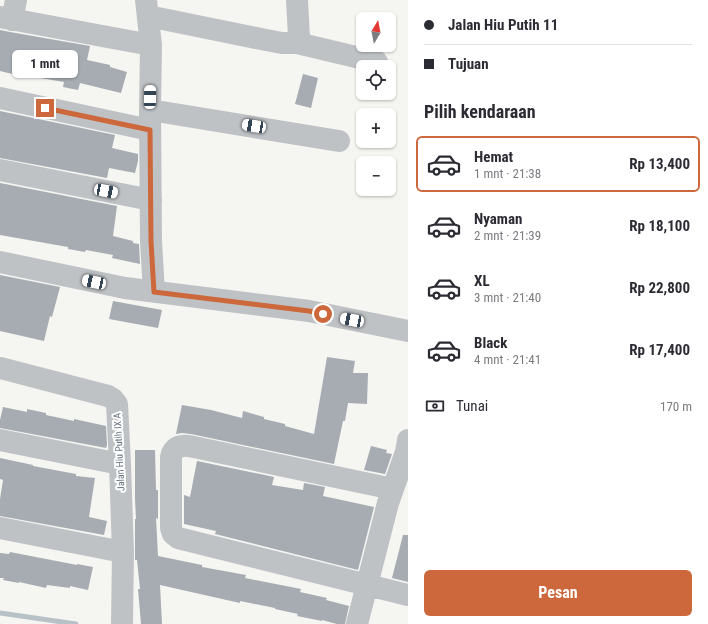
<!DOCTYPE html>
<html lang="id">
<head>
<meta charset="utf-8">
<style>
	:root { --surface:#fff; --page:#f2f2f3; --text:#2b2b33; --muted:#7c7c81; --line:#e1e1e2; --accent:#cc683b }
	body { margin:0; font-family:"Roboto Condensed",sans-serif; background:var(--page); color:var(--text); height:100vh; display:flex; flex-direction:column; font-size:15px; white-space:nowrap }
	* { box-sizing:border-box; margin:0 }
	p { font-size:13px; color:var(--muted) }
	.icon { flex:none; width:22px; height:22px; fill:none; stroke:currentColor; stroke-width:2; stroke-linecap:round; stroke-linejoin:round }
	.map { position:relative; flex:1; overflow:hidden }
	.panel { display:flex; flex-direction:column; background:var(--surface); width:300px }
	.panel>* { flex:none }
	.banner { display:grid; align-content:center; height:88px; padding:0 16px; background:var(--surface) }
	.needle { width:26px; rotate:10deg }
	.controls { position:absolute; left:356px; top:12px; display:grid; gap:8px }
	.controls a { display:grid; place-items:center; width:40px; height:40px; border-radius:6px; background:var(--surface); box-shadow:0 1px 3px #0004; font-size:20px }
	.end { position:absolute; width:18px; height:18px; margin:-9px; border:5px solid #cc683b; background:#fff; box-shadow:0 0 0 2px #fff }
	.from { border-radius:50% }
	.bubble { position:absolute; height:28px; border-radius:6px; background:var(--surface); box-shadow:0 1px 3px #0004; font-size:13px; font-weight:700; line-height:28px; text-align:center }
	.car { position:absolute; width:12px; height:24px; margin:-12px -6px; border-radius:5px; box-shadow:0 0 3px 1px #0007; background:linear-gradient(#fff 24%,#345 0 40%,#fff 0 76%,#345 0 86%,#fff 0) }
	.banner b { display:flex; align-items:center; gap:14px; height:38px; font-size:15px }
	.banner b+b { border-top:1px solid var(--line) }
	.banner i { width:10px; height:10px; background:var(--text) }
	ul { padding:0; list-style:none }
	li { display:flex; align-items:center; gap:12px; height:56px; margin:0 8px 6px; padding:0 8px; border:2px solid transparent; border-radius:6px }
	li div { flex:1 }
	li b { display:block; font-size:15px }
	li em { font-style:normal; font-weight:700 }
	li.on { border-color:var(--accent) }
	li>.icon { width:36px; height:36px; stroke-width:1.5 }
	h2 { padding:0 16px; font-size:18px; line-height:48px }
	.pay { display:flex; align-items:center; gap:10px; height:44px; padding:0 16px; font-size:15px }
	.pay p { margin-inline-start:auto }
	.cta { display:flex; gap:8px; margin-top:auto; padding:8px 16px }
	.cta a { flex:1; height:46px; border-radius:6px; background:var(--accent); color:#fff; font-size:16px; font-weight:700; line-height:46px; text-align:center }
	main { display:flex; flex:1; min-height:0 }
	.map>svg:first-child { display:block }
	.lines { fill:none; stroke-linecap:round; stroke-linejoin:round }
	.stream { stroke:#b8c1c5; stroke-width:5 }
	.building { fill:#a6acb1 }
	.minor { stroke:#bfc2c5; stroke-width:22 }
	.route { stroke:#cc683b; stroke-width:5 }
	.labels { text-anchor:middle; dominant-baseline:central; stroke-width:4; stroke-linejoin:round; paint-order:stroke }
	.street-label { font-size:10px; fill:#68737f; stroke:#fff }
</style>
</head>
<body>
<main>
<div class="map">
<svg width="408" height="624" viewBox="0 0 408 624">
	<rect width="100%" height="100%" fill="#f5f5f2"/>
	<g class="lines">
		<path class="stream" d="M0 613 76 624"/>
	</g>
	<path class="building" d="M0 30 10 32 90 46 87 60 110 65V67L127 72 121 93 80 83 78 90 63 87 64 82 29 76V78L0 71Z
		M303 74 318 78 311 108 295 104Z
		M0 111 115 135 112 148 138 154V161L135 173 109 168 107 178 0 158Z
		M0 183 117 206 113 236 133 241V243L139 244 140 264 112 258 113 255 86 250 85 252 68 249V247L0 235Z
		M0 275 60 287 52 317 50 316 44 341 0 331Z
		M113 301 162 310 158 328 109 319Z
		M327 357 355 361 353 373H368L367 404 348 403 345 421H343L334 464 191 434 182 433 176 434 182 405 211 410 242 418 243 411 264 417V419L285 424V426L314 434Z
		M3 407 27 412V409L46 413V415L74 421V419L106 426 107 445 106 448 0 428V420Z
		M371 446 387 450 386 453 392 454 385 474 364 470Z
		M135 450H155L156 490H158V519L156 518 158 556 202 565V567L246 575 245 578 301 589 300 592 327 598 326 600 349 606 345 624H337L322 620V621L297 616 298 614 275 609V608L240 601V603L160 585 162 624H141L138 589H140L137 560H135V519H136L135 499Z
		M0 458 33 465V466L76 474V476L95 478 89 517 107 521 104 535 0 516V499L3 480 0 479Z
		M197 461 274 477 272 485 303 490 304 483 325 487 323 496 374 507 358 570 215 534 216 531 184 524V495L190 497Z
		M403 535H408V582L392 578Z
		M10 552 77 565V564L93 567 88 590 70 586V588L47 585 46 588 19 582V583L3 580 4 578H0V553L9 554Z"/>
	<g class="lines">
		<path class="minor" d="M146 0 151 45 150 110 151 241 154 292
			M148 16 261 39 282 43H297L299 37 297 0
			M0 17 151 45
			M12 20 16 0
			M297 43 377 62
			M0 98 150 130
			M150 110 339 141
			M0 170 151 200
			M0 262 125 288 309 311 408 331
			M0 368 108 396 113 399 117 404 120 464 123 552 122 624
			M0 440 120 464
			M393 489 189 446C180 445 173 447 171 457V528L173 534 178 538 408 595
			M0 528 123 552
			M357 624 388 503 406 452 408 440"/>
	</g>
	<g class="lines">
		<path class="route" d="M45 108 150 130 151 241 154 292 309 311 323 314"/>
	</g>
	<g class="labels">
		<g class="street-label">
			<text transform="translate(119 452) rotate(-93)">Jalan Hiu Putih IX A</text>
		</g>
	</g>
</svg>
<div class="controls">
<a><svg class="needle" viewBox="-14 -14 28 28"><path d="M0-13l5 13h-10z" fill="#e53935"/><path d="M0 13l5-13h-10z" fill="#7c7c81"/></svg></a>
<a><svg class="icon" aria-label="locate" viewBox="0 0 24 24"><circle cx="12" cy="12" r="6"/><path d="M12 2v4M12 18v4M2 12h4M18 12h4"/></svg></a>
<a>+</a>
<a>−</a>
</div>
<i class="end from" style="left:323px;top:314px"></i>
<i class="end" style="left:45px;top:108px"></i>
<div class="bubble" style="left:12px;top:50px;width:66px">1 mnt</div>
<i class="car" style="left:150px;top:97px;rotate:1deg"></i>
<i class="car" style="left:254px;top:126px;rotate:279deg"></i>
<i class="car" style="left:106px;top:191px;rotate:101deg"></i>
<i class="car" style="left:94px;top:282px;rotate:282deg"></i>
<i class="car" style="left:352px;top:320px;rotate:281deg"></i>
</div>
<section class="panel">
<div class="banner">
<b><i class="from"></i>Jalan Hiu Putih 11</b>
<b><i></i>Tujuan</b>
</div>
<h2>Pilih kendaraan</h2>
<ul>
<li class="on"><svg class="icon" aria-label="car" viewBox="0 0 24 24"><path d="M5 17H2v-5l4-1 3-4h7l3 4 3 1v5h-3M9 17h6M6 11h13"/><circle cx="7" cy="17" r="2"/><circle cx="17" cy="17" r="2"/></svg><div><b>Hemat</b><p>1 mnt · 21:38</p></div><em>Rp 13,400</em></li>
<li><svg class="icon" aria-label="car" viewBox="0 0 24 24"><path d="M5 17H2v-5l4-1 3-4h7l3 4 3 1v5h-3M9 17h6M6 11h13"/><circle cx="7" cy="17" r="2"/><circle cx="17" cy="17" r="2"/></svg><div><b>Nyaman</b><p>2 mnt · 21:39</p></div><em>Rp 18,100</em></li>
<li><svg class="icon" aria-label="car" viewBox="0 0 24 24"><path d="M5 17H2v-5l4-1 3-4h7l3 4 3 1v5h-3M9 17h6M6 11h13"/><circle cx="7" cy="17" r="2"/><circle cx="17" cy="17" r="2"/></svg><div><b>XL</b><p>3 mnt · 21:40</p></div><em>Rp 22,800</em></li>
<li><svg class="icon" aria-label="car" viewBox="0 0 24 24"><path d="M5 17H2v-5l4-1 3-4h7l3 4 3 1v5h-3M9 17h6M6 11h13"/><circle cx="7" cy="17" r="2"/><circle cx="17" cy="17" r="2"/></svg><div><b>Black</b><p>4 mnt · 21:41</p></div><em>Rp 17,400</em></li>
</ul>
<div class="pay"><svg class="icon" aria-label="cash" viewBox="0 0 24 24"><path d="M3 7h18v10H3z"/><circle cx="12" cy="12" r="2"/></svg>Tunai<p>170 m</p></div>
<div class="cta"><a>Pesan</a></div>
</section>
</main>
</body>
</html>
